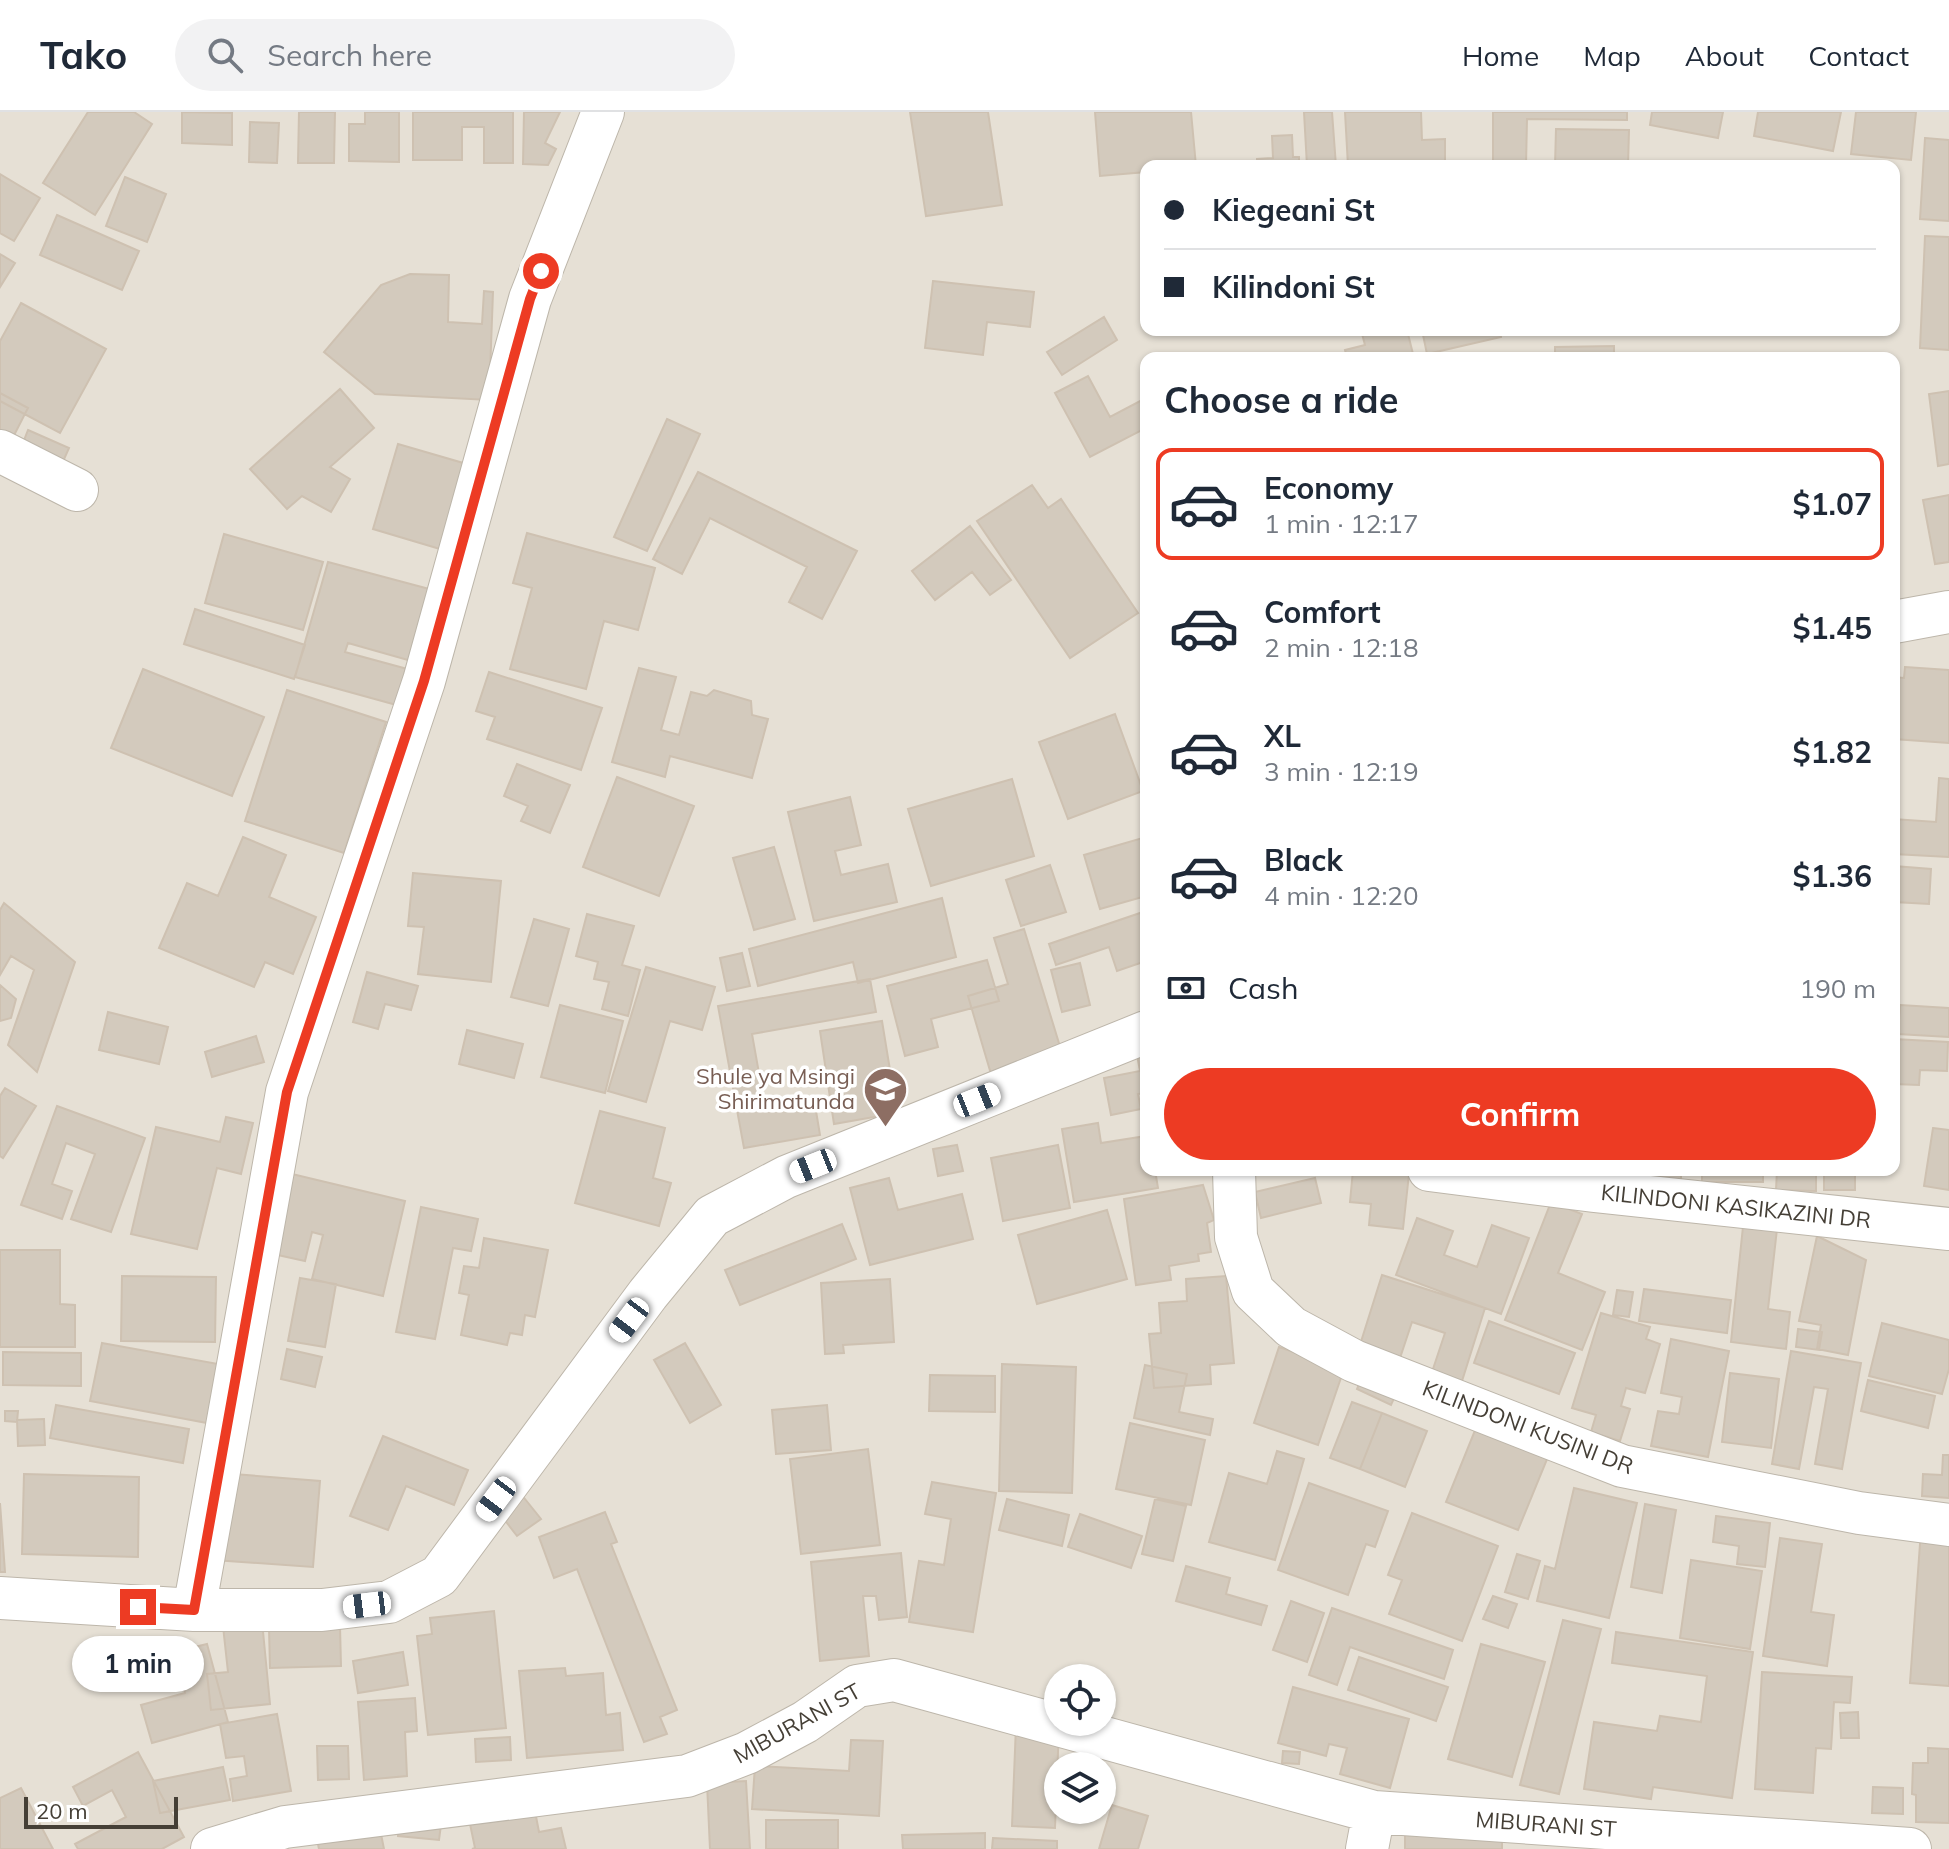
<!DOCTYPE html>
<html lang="en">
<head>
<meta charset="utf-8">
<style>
	:root { --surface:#fff; --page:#f2f2f3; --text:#1f2937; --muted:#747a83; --line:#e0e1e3; --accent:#ed3b23 }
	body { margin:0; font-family:Mulish,sans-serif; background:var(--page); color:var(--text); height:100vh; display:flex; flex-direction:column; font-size:30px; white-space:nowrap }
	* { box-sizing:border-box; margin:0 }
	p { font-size:26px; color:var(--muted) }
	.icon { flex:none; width:44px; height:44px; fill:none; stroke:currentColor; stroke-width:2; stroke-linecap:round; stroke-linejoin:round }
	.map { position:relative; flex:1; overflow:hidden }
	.drawer { position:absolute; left:1140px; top:240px; width:760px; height:824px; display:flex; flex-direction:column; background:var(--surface); border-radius:16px; box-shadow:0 2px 6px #0004 }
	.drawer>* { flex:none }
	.banner { position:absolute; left:1140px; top:48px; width:760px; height:176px; border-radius:16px; box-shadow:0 2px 6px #0004; display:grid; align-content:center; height:176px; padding:0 24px; background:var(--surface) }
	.tools { position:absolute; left:1044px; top:1552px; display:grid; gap:16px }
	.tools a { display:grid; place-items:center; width:72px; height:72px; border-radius:50%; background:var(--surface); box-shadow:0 2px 6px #0004; font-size:40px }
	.scale { position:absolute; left:24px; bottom:20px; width:154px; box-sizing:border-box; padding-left:8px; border:4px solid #453f36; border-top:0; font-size:22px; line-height:28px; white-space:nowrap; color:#453f36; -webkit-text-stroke:6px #fff; paint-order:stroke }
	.end { position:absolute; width:36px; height:36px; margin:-18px; border:10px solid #ed3b23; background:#fff; box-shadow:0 0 0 4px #fff }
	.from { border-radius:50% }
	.bubble { position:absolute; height:56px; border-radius:28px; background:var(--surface); box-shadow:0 2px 6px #0004; font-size:26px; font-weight:700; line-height:56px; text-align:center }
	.car { position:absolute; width:24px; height:48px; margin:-24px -12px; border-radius:10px; box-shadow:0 0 6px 2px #0007; background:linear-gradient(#fff 24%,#345 0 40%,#fff 0 76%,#345 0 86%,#fff 0) }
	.banner b { display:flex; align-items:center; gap:28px; height:76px; font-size:30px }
	.banner b+b { border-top:2px solid var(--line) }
	.banner i { width:20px; height:20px; background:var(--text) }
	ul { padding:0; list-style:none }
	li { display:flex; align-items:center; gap:24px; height:112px; margin:0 16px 12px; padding:0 8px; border:4px solid transparent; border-radius:16px }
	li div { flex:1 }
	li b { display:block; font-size:30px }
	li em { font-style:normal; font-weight:700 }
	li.current { border-color:var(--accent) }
	li>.icon { width:72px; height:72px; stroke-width:1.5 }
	h2 { padding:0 24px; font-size:36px; line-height:96px }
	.pay { display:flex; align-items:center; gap:20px; height:88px; padding:0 24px; font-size:30px }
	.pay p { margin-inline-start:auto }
	.primary-button { display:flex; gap:16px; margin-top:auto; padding:16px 24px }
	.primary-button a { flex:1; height:92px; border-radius:48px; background:var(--accent); color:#fff; font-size:32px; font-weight:700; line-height:92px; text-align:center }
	header { display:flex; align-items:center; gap:48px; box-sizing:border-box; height:112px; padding:0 40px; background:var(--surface); border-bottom:2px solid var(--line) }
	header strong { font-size:38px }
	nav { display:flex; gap:44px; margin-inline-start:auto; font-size:28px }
	.search { width:560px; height:72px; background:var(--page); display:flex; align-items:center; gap:20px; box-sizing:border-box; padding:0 28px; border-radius:44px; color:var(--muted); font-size:30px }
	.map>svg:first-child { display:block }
	.residential { fill:#e6e0d5; fill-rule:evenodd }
	.building { fill:#d3cabd; stroke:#cec1b1; stroke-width:2 }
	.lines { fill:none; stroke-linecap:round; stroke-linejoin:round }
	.street-casing { stroke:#bdb6aa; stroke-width:44 }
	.street { stroke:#fff; stroke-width:42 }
	.route { stroke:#ed3b23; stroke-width:10 }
	.labels { text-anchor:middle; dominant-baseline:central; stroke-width:7; stroke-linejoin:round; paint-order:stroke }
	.education-label { font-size:22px; fill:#785e54; stroke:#fff; text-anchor:end }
	.street-label { font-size:22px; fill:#453f36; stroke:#fff }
</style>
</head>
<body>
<header>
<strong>Tako</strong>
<div class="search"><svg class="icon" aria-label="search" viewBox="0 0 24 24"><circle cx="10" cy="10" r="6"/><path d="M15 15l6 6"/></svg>Search here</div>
<nav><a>Home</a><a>Map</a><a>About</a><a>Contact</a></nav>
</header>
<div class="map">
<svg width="1949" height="1737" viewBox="0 0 1949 1737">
	<rect width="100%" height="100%" fill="#f2efe7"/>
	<path class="residential" d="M0 0H1949V1737H0ZM1146 54H1894V218H1146ZM1146 246H1894V1058H1146ZM1058 1566H1102V1610H1058ZM1058 1654H1102V1698H1058Z"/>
	<path class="building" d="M88 0H134L152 12 95 103 43 71Z
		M182 0 232 1V33L182 31Z
		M299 0H335L334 51H298Z
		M365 0H399V50L349 49V12H365Z
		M413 0H513V51H484V15H462V48H413Z
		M524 0H560L545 31 556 37 548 53 523 52Z
		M910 0H988L1002 93 926 104Z
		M1095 0H1191L1196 54H1146V60L1100 64Z
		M1304 0H1332L1336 54H1307Z
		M1345 0H1421L1422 28 1445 27V54H1348Z
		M1493 0H1627V8L1527 7 1526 54H1493Z
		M1652 0H1723L1718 26 1650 13Z
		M1758 0H1841L1833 39 1754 24Z
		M1856 0H1916L1911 48 1851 42Z
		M250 10 279 11 277 51 249 50Z
		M1556 17 1629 18 1628 54H1555Z
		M1292 23 1293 45H1299V54H1257V47L1273 46 1272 24Z
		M1925 26 1949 28V109L1920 107Z
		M1653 51 1704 54H1653Z
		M0 62 40 86 14 129 0 121Z
		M125 65 166 82 147 130 106 114Z
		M57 103 139 139 122 178 40 143Z
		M1925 124 1949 125V238L1920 236Z
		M0 142 15 151 0 175Z
		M410 162 449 163 448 210 482 212 484 179 493 180 489 288 375 282 324 240 381 173Z
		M933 169 1034 180 1030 215 987 210 983 243 925 236Z
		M21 191 106 237 60 321 0 289V229Z
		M1104 205 1117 228 1062 263 1047 240Z
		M1361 218H1407L1414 246H1347L1345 238 1365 233Z
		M1422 218H1500L1501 225 1427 242Z
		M1614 234V246H1555V235Z
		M1088 264 1110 305 1146 286V316L1090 345 1055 281Z
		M340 277 374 316 330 355 350 367 331 400 302 384 287 397 250 357Z
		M1949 279V352L1938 354 1929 282Z
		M0 281 28 296 9 333 0 328Z
		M667 307 700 322 647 439 614 425Z
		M28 318 69 336 61 354 21 336Z
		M398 332 477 355 440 437 373 417Z
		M698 360 857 439 822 507 789 490 807 455 710 406 682 462 653 447Z
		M1032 373 1048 396 1061 387 1138 501 1070 546 977 409Z
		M1949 383V450L1935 452 1923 388Z
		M970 414 1011 468 990 483 972 460 935 488 912 459Z
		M527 421 655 456 638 518 604 509 586 577 510 557 532 476 513 471Z
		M224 422 323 450 303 518 205 491Z
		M328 450 433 478 415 550 348 531 345 540 411 558 400 594 295 565Z
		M195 497 305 533 294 567 184 532Z
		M1905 555 1949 558V631L1894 627V565L1904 566Z
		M639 556 676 565 661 618 679 623 691 580 707 584 714 578 751 589 752 603 768 607 752 666 670 644 665 665 612 650Z
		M143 557 264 605 232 684 111 636Z
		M489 560 602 596 581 658 487 627 495 605 476 599Z
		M287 578 386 610 344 741 245 709Z
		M1115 602 1143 679 1068 707 1039 630Z
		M517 652 570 673 550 721 521 709 528 694 504 684Z
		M617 665 694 694 659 784 583 755Z
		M1939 666 1949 667V745L1894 742V707L1936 710Z
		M1012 667 1034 744 931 774 908 697Z
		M850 685 861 733 835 739 841 763 888 752 897 790 814 809 788 700Z
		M243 725 286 743 269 785 316 805 293 862 265 850 254 875 159 836 187 771 218 784Z
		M1146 725V784L1100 797 1084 743Z
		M774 735 795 807 754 818 733 746Z
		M1050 753 1066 800 1021 814 1006 768Z
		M1894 754 1931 757 1929 792 1894 790Z
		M413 761 501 769 491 870 418 862 424 815 408 814Z
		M942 786 956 845 858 871 853 850 758 874 749 837Z
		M4 791 75 850 37 960 8 933 34 858 11 844 0 863V798Z
		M1146 799V849L1117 859 1109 835 1056 853 1049 832Z
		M587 802 634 814 622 853 640 858 628 904 602 897 609 870 594 867 598 850 576 844Z
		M534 807 569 817 548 894 511 885Z
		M1024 817 1062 941 991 962 968 884 1008 872 994 826Z
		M742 841 750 874 727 879 720 846Z
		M987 848 999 889 931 907 938 935 905 944 887 874Z
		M1080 851 1090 893 1062 900 1051 858Z
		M646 855 715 875 702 918 670 909 646 990 608 979Z
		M367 860 418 874 411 898 385 892 378 917 353 910Z
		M870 867 876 900 752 922 765 995 814 987 820 1023 744 1036 718 894Z
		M0 873 16 887 11 906 0 909Z
		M560 893 623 909 605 981 541 965Z
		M1900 893 1949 896V925L1898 922Z
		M108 900 168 915 159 952 99 938Z
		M882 909 897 1001 834 1012 820 919Z
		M467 918 523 932 514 966 459 952Z
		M256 924 264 950 212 965 205 940Z
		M1146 925V981L1138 982 1141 997 1111 1003 1104 966 1140 959 1134 927Z
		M1894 927 1948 930 1947 959 1920 958 1919 973 1894 972Z
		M5 976 36 994 3 1046 0 1044V984Z
		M57 994 145 1026 111 1120 71 1107 95 1042 66 1031 52 1072 72 1079 62 1107 21 1093Z
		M600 999 665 1016 653 1066 671 1071 659 1114 575 1091Z
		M226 1005 253 1011 241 1062 217 1056 197 1137 131 1122 156 1015 220 1030Z
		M1098 1011 1101 1031 1146 1024V1058H1155L1158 1076 1074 1090 1062 1017Z
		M1933 1016 1949 1018V1078L1924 1074Z
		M957 1033 963 1059 938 1064 933 1037Z
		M1058 1033 1070 1096 1003 1109 991 1046Z
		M1353 1058 1409 1062 1403 1117 1369 1113 1371 1092 1350 1090Z
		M1612 1058H1681V1069L1612 1065Z
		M1702 1058H1763V1070H1702Z
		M1777 1058H1816V1079L1776 1078Z
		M1824 1058H1855V1078H1824Z
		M292 1062 405 1089 383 1184 312 1167 323 1123 312 1120 305 1149 273 1142Z
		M889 1066 898 1098 962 1082 973 1127 870 1153 850 1076Z
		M1315 1066 1321 1091 1261 1106 1255 1080Z
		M1203 1073 1214 1108 1207 1111 1211 1140 1198 1142 1199 1149 1169 1154 1171 1168 1136 1173 1124 1087Z
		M1551 1090 1582 1102 1558 1161 1605 1180 1582 1238 1505 1208Z
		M421 1095 478 1107 471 1139 453 1136 435 1227 396 1220Z
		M1107 1098 1127 1167 1037 1192 1018 1123Z
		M1744 1105 1778 1108 1768 1197 1790 1200 1786 1237 1731 1230Z
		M1417 1106 1453 1119 1444 1143 1477 1155 1492 1113 1529 1126 1501 1202 1396 1163Z
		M842 1112 856 1147 740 1193 725 1158Z
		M1817 1124 1866 1148 1848 1243 1817 1237 1821 1213 1799 1209Z
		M484 1126 548 1138 535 1205 525 1203 522 1223 510 1221 507 1233 461 1223 469 1183 459 1181 464 1154 479 1156Z
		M0 1138H60V1192L75 1193V1235H0Z
		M1382 1163 1485 1196 1462 1269 1432 1260 1445 1221 1412 1210 1399 1249 1359 1236Z
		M122 1164 216 1165 215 1230 121 1229Z
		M1226 1164 1234 1251 1210 1253 1211 1272 1154 1276 1149 1222 1161 1221 1159 1191 1187 1189 1186 1167Z
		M300 1166 336 1172 325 1235 288 1229Z
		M890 1167 894 1230 843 1233 844 1241 825 1242 821 1171Z
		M1644 1177 1731 1188 1727 1221 1639 1209Z
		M1617 1178 1633 1180 1629 1205 1613 1203Z
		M1601 1201 1650 1215 1646 1227 1660 1232 1645 1281 1626 1276 1621 1294 1630 1297 1620 1329 1591 1320 1596 1303 1572 1296Z
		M1489 1209 1575 1241 1559 1282 1474 1251Z
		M1882 1211 1949 1228V1257L1942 1282 1869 1264Z
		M1798 1217 1822 1220 1819 1238 1796 1235Z
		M1671 1227 1729 1239 1708 1345 1651 1334 1658 1299 1679 1302 1682 1285 1661 1281Z
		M102 1231 218 1252 207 1311 90 1289Z
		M685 1231 721 1293 690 1311 654 1248Z
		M1279 1235 1344 1257 1318 1333 1254 1311Z
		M287 1237 322 1245 315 1275 281 1267Z
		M1791 1239 1861 1251 1842 1357 1815 1352 1828 1277 1814 1275 1799 1357 1772 1352Z
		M3 1240 81 1241V1274L3 1273Z
		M1002 1252 1076 1255 1072 1381 999 1379Z
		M1145 1253 1187 1262 1179 1300 1213 1307 1210 1323 1134 1306Z
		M1365 1258 1400 1273 1391 1293 1357 1277Z
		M1730 1261 1779 1267 1771 1336 1722 1330Z
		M930 1263 995 1264V1300L929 1299Z
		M1868 1268 1935 1284 1928 1316 1861 1299Z
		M1352 1290 1382 1301 1360 1357 1330 1346Z
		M56 1293 189 1317 183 1351 50 1326Z
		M827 1293 831 1338 776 1342 772 1298Z
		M5 1299H18L17 1310 5 1309Z
		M1382 1301 1427 1319 1405 1375 1360 1357Z
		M1480 1306 1552 1335 1518 1418 1446 1390Z
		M44 1307 45 1333 18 1334 17 1308Z
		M1130 1311 1205 1328 1191 1393 1116 1377Z
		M383 1324 468 1358 454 1393 406 1374 388 1418 350 1404Z
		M868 1337 880 1433 801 1442 790 1347Z
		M1277 1339 1304 1347 1275 1448 1209 1430 1229 1361 1267 1372Z
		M1943 1343H1949V1386L1922 1384 1923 1362 1942 1363Z
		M221 1361 320 1369 313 1455 214 1448Z
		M24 1362 139 1365 138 1445 22 1442Z
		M932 1370 996 1381 973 1520 909 1510 919 1449 944 1453 951 1407 925 1402Z
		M1309 1371 1388 1399 1375 1435 1366 1432 1348 1483 1278 1458Z
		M1574 1376 1637 1391 1609 1506 1537 1489 1545 1454 1555 1457Z
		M517 1377 541 1407 517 1424 494 1394Z
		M1007 1387 1069 1403 1062 1434 999 1418Z
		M1155 1387 1186 1394 1173 1449 1142 1442Z
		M0 1391 5 1460H0Z
		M1645 1392 1676 1398 1662 1481 1631 1475Z
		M605 1400 617 1430 611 1432 677 1598 660 1605 667 1622 644 1630 577 1457 554 1466 539 1425Z
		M1412 1401 1498 1434 1462 1529 1389 1502 1402 1468 1388 1463Z
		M1080 1402 1142 1424 1131 1456 1068 1435Z
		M1716 1404 1770 1411 1765 1455 1737 1452 1739 1434 1713 1430Z
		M1921 1418 1949 1420V1574L1910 1571Z
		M1780 1426 1822 1432 1811 1500 1834 1503 1827 1554 1763 1544Z
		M901 1441 907 1505 879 1508 876 1484H863L869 1544 820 1549 811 1450Z
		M1517 1442 1540 1449 1528 1487 1505 1480Z
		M1691 1448 1762 1459 1750 1537 1680 1526Z
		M1186 1454 1230 1466 1226 1482 1267 1494 1261 1513 1176 1489Z
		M1493 1484 1517 1492 1508 1516 1483 1507Z
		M1291 1489 1324 1501 1307 1550 1273 1538Z
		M1332 1496 1453 1538 1444 1567 1350 1535 1337 1573 1309 1563Z
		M494 1499 506 1616 428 1623 417 1524 432 1522 430 1506Z
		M1563 1508 1601 1517 1559 1682 1520 1673Z
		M262 1509 270 1592 211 1598 207 1562 228 1560 223 1514Z
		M340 1514 341 1554 270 1556 269 1516Z
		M1616 1520 1753 1540 1732 1686 1653 1675 1651 1687 1584 1677 1594 1610 1657 1619 1660 1604 1701 1610 1707 1564 1612 1551Z
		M207 1532 228 1610 152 1631 141 1593 185 1581 174 1540Z
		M1481 1532 1545 1550 1512 1665 1448 1647Z
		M403 1540 408 1573 358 1581 353 1549Z
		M1359 1545 1448 1575 1436 1609 1348 1578Z
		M565 1556 566 1564 603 1561 606 1603 620 1601 623 1638 527 1646 519 1559Z
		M1762 1560 1852 1565 1850 1591 1834 1590 1831 1637 1816 1636 1813 1681 1755 1677Z
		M1293 1575 1409 1607 1390 1676 1340 1662 1347 1636 1329 1632 1326 1644 1278 1631Z
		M415 1586 417 1619 405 1620 407 1664 364 1668 358 1590Z
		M1858 1600 1859 1626H1841L1840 1601Z
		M277 1602 291 1679 233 1689 230 1667 247 1664 244 1644 226 1646 220 1612Z
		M1016 1613 1059 1615 1055 1716 1012 1714Z
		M510 1625 511 1648 476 1650 475 1627Z
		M851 1628 883 1629 879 1704 752 1697 755 1654 849 1659Z
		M317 1634H348L349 1667 318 1668Z
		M1928 1636 1949 1637V1711L1916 1710V1683L1912 1682 1913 1651H1928Z
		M1283 1639 1300 1640 1299 1652 1282 1651Z
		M138 1640 184 1725 162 1737H78L75 1732 126 1705 112 1678 83 1694 73 1675Z
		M223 1655 230 1688 160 1701 153 1669Z
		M746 1669 750 1737H710L707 1671Z
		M1873 1675 1903 1676V1702L1872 1701Z
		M21 1676 53 1737H0V1686Z
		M1112 1693 1148 1704 1138 1737H1099Z
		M534 1694 539 1720 561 1716 566 1737H472L475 1736 469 1707Z
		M766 1708H838V1737H766Z
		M399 1709 441 1713 439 1728 398 1724Z
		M379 1712 384 1737H319L317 1727Z
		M1405 1712 1502 1713V1737H1405Z
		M985 1721V1737H903L902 1723Z
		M993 1726 1057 1729V1737H992Z"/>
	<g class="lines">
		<defs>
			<path id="street" d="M0 339 77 378
				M1894 510 1949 500
				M1234 1058 1236 1125 1253 1179 1291 1215 1354 1249 1622 1354 1859 1401 1949 1413
				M1429 1058 1594 1079 1949 1117
				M0 1486 194 1498H322L389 1490 439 1464 648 1182 712 1104 786 1065 1146 920
				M194 1498 287 980 424 569 530 187 603 0
				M212 1737 285 1715 687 1664 747 1641 805 1610 857 1574 894 1568 1374 1700 1910 1737
				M1367 1737 1374 1700"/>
		</defs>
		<use href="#street" class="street-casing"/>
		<use href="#street" class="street"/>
	</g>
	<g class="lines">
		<path class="route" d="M138 1495 194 1498 287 980 424 569 530 187 541 159"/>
	</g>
	<defs>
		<symbol id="school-pin" viewBox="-11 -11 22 30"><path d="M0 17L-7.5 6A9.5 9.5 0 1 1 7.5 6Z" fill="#8d6e63" stroke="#fff"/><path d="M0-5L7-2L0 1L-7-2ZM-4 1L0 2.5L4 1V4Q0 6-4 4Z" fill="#fff"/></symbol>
	</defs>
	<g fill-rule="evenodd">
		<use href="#school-pin" x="860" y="952" width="51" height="69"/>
	</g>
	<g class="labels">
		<g class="education-label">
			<text x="855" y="964">Shule ya Msingi<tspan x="855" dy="25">Shirimatunda</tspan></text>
		</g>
		<g class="street-label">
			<text transform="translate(1736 1094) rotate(6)">KILINDONI KASIKAZINI DR</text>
			<text transform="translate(1528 1315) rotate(21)">KILINDONI KUSINI DR</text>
			<text transform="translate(797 1611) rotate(-29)">MIBURANI ST</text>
			<text transform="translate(1546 1712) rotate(4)">MIBURANI ST</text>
		</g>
	</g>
</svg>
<div class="tools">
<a><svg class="icon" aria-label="locate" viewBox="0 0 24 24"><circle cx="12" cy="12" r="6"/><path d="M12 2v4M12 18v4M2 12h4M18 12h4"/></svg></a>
<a><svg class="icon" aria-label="layers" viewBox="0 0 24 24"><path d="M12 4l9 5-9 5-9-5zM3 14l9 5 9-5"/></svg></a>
</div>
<div class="scale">20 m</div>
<i class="end from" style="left:541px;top:159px"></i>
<i class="end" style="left:138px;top:1495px"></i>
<div class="bubble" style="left:72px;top:1524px;width:132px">1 min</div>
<i class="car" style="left:977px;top:988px;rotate:68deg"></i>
<i class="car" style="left:813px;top:1054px;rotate:248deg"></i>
<i class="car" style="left:629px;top:1208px;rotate:217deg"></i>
<i class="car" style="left:496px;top:1387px;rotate:217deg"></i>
<i class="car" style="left:367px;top:1493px;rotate:263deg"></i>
<div class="banner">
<b><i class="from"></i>Kiegeani St</b>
<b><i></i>Kilindoni St</b>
</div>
<section class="drawer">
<h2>Choose a ride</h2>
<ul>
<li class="current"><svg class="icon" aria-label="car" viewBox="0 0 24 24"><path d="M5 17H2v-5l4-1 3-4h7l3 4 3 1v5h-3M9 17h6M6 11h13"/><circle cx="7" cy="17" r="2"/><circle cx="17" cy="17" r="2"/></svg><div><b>Economy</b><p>1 min · 12:17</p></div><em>$1.07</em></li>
<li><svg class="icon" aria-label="car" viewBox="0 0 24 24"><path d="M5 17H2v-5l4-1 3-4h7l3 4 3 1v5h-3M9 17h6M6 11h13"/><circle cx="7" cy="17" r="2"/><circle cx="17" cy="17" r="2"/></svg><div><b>Comfort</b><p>2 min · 12:18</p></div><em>$1.45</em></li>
<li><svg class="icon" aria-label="car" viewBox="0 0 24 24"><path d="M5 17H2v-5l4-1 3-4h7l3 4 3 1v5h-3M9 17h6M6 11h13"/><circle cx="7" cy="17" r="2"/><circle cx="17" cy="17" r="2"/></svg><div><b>XL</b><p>3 min · 12:19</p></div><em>$1.82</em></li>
<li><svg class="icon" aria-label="car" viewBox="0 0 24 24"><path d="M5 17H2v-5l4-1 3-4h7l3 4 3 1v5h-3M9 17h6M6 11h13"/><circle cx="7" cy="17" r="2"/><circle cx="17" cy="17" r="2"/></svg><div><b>Black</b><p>4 min · 12:20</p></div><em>$1.36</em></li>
</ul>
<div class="pay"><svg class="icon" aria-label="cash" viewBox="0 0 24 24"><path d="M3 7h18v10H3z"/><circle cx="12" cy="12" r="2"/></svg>Cash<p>190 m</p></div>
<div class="primary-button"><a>Confirm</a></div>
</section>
</div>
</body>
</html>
